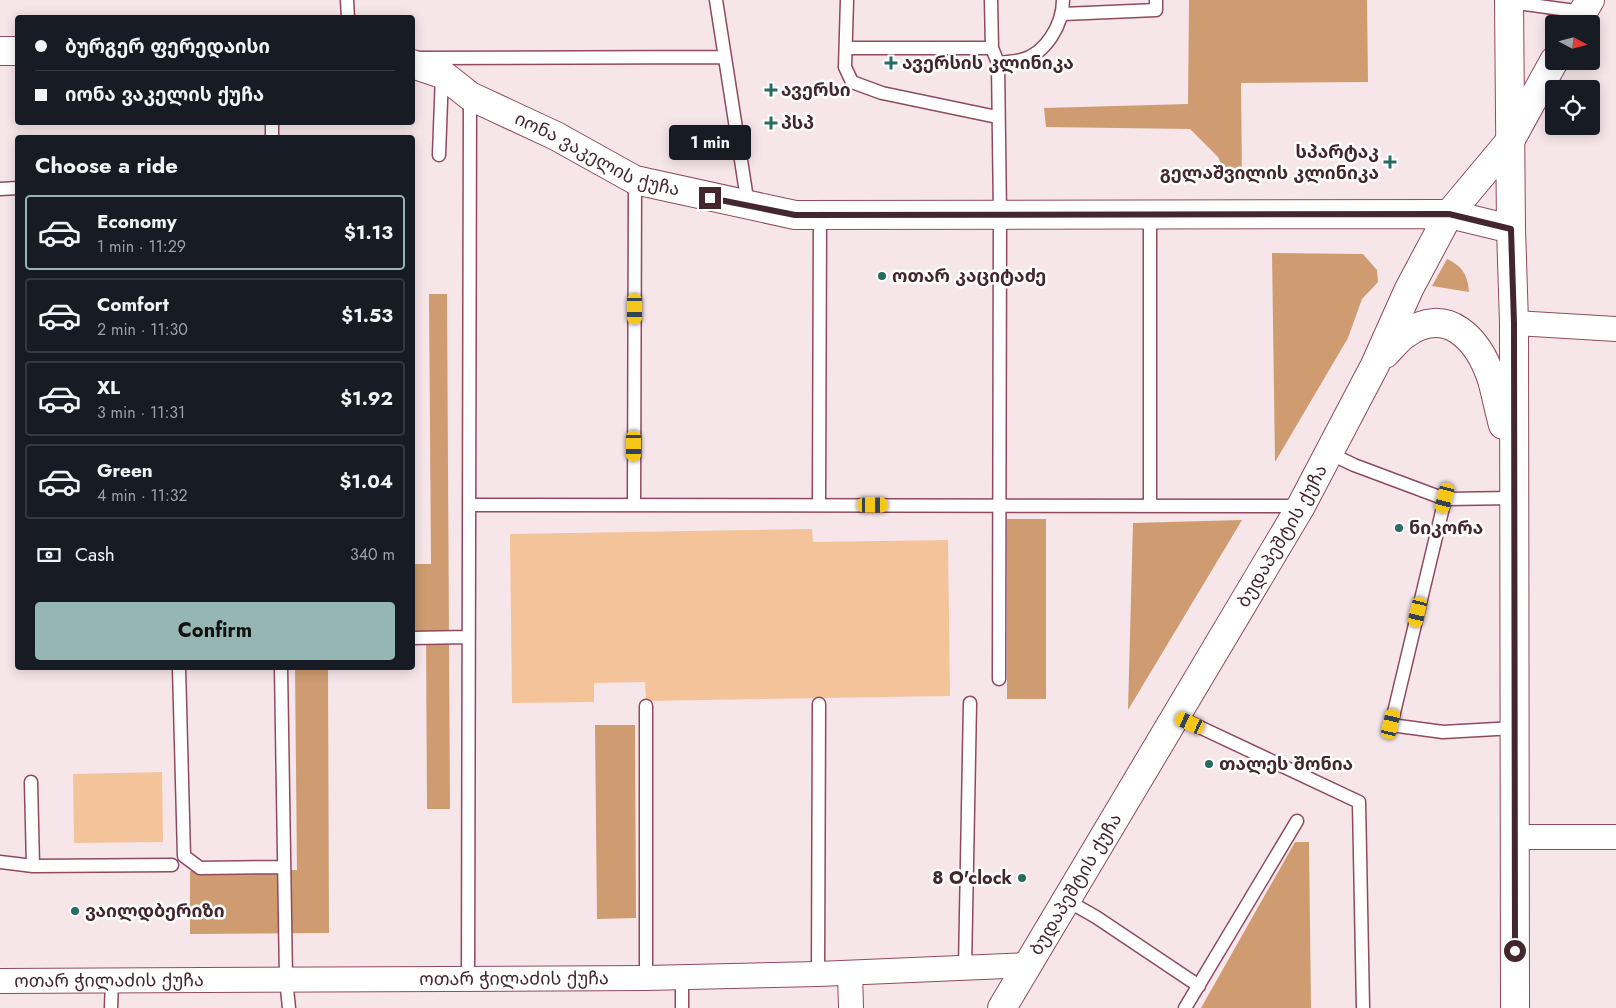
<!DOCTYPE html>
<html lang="en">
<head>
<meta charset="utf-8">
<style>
	:root { --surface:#171b24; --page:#242831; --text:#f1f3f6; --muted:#9ea1a6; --line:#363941; --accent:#95b6b3 }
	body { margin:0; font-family:Jost,"Noto Sans Georgian",sans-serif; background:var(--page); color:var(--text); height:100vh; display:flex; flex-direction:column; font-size:19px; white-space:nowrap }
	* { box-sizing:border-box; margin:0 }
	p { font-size:16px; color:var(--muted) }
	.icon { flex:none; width:28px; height:28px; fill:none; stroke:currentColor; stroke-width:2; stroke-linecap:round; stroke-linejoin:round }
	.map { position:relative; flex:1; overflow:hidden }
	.details { position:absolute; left:15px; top:135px; width:400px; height:535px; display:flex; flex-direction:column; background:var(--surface); border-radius:5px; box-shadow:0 2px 12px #0003 }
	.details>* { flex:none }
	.banner { position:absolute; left:15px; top:15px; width:400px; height:110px; border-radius:5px; box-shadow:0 2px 12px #0003; display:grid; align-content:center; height:110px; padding:0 20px; background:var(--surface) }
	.needle { width:32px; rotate:97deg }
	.fabs { position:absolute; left:1545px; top:15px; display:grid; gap:10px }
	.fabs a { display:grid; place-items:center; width:55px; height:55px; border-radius:5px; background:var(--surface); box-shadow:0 2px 12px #0003; font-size:25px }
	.end { position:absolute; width:22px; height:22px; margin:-11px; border:6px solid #44262f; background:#fff; box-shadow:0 0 0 2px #fff }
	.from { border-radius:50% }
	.bubble { position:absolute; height:35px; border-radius:5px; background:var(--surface); box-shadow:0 2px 12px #0003; font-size:16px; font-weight:700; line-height:35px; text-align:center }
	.car { position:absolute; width:15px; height:30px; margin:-15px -8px; border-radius:6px; box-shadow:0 0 4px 1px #0007; background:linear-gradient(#f5c518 24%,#345 0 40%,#f5c518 0 76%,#345 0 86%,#f5c518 0) }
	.banner b { display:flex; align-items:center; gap:18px; height:48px; font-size:19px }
	.banner b+b { border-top:1px solid var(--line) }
	.banner i { width:12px; height:12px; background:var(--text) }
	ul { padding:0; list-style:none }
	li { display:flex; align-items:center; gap:15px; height:75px; margin:0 10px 8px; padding:0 10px; border:2px solid var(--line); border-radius:5px }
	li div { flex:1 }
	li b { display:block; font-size:19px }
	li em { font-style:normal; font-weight:700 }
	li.on { border-color:var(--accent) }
	li>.icon { width:45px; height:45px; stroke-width:1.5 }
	h2 { padding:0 20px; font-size:22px; line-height:60px }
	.pay { display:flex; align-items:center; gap:12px; height:55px; padding:0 20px; font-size:19px }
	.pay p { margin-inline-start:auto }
	.cta { display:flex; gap:10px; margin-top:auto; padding:10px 20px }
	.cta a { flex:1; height:58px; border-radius:5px; background:var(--accent); color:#111; font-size:20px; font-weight:700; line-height:58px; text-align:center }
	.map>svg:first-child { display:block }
	.green { fill:#f5c39a }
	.forest { fill:#ce9c70 }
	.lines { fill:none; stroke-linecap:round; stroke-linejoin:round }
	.lane-casing { stroke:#8f4a60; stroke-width:15 }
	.street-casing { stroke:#8f4a60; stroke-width:26 }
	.secondary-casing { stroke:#8f4a60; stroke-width:30 }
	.lane { stroke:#fff; stroke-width:12 }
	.street { stroke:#fff; stroke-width:24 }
	.secondary { stroke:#fff; stroke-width:28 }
	.route { stroke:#44262f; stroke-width:6 }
	.poi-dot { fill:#256c61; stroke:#fff; stroke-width:2 }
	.labels { text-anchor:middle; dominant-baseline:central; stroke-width:5; stroke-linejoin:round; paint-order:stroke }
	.poi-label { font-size:18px; font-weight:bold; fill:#44262f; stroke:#fff; text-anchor:start }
	.street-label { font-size:18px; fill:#44262f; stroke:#fff }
</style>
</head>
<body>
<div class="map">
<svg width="1616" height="1008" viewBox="0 0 1616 1008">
	<rect width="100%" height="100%" fill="#f6e6ea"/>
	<path class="green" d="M812 529 813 542 948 540 950 696 646 701 645 682 594 683V702L512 703 510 534Z
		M162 772 163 842 74 843 73 774Z"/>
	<path class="forest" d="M1189 0H1367L1368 82 1241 83 1242 182 1227 176 1218 157 1190 129 1046 127 1044 108 1188 104Z
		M1272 253 1363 254 1377 270 1378 282 1362 299 1348 338 1275 462Z
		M1447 259C1462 266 1468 275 1469 292L1432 286Z
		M429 294H447L450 809H427L426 631H413L412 564H431Z
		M1007 519H1046V699H1007Z
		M1242 520 1128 710 1133 523Z
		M295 668H328L329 933 190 934V871L297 870Z
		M595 725H635L636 918 597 919Z
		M1295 842H1309L1311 1008H1201Z"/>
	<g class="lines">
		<defs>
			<path id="lane" d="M347 0 348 18
				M716 0 748 205
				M847 0 845 67 852 82 882 93 997 117
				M991 0 992 48 998 63 1000 215 999 679
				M1509 2 1583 12
				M1063 14 1156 10V0
				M846 48H992
				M418 58 723 57
				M998 63C1005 62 1014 62 1021 60 1046 54 1063 24 1063 0
				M272 122V138
				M439 155 442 74
				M0 189 18 188
				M1329 453 1354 465 1445 499
				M1513 498 1445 499 1391 725 1443 732 1514 728
				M469 505 1301 506
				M634 505 635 180
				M819 505 820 215
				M1150 506V214
				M412 638 468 637
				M179 668 184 856 200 868 284 867
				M281 668 286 979 289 1008
				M1176 716 1359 802 1363 1008
				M31 782 33 866
				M0 862 33 866 172 865
				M1066 900 1096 917 1199 986
				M965 968 970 703
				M818 974 819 704
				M682 977V1008
				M646 978V706
				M468 980 470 96
				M111 1008 112 980
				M1185 1008 1297 821"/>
			<g id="street">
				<path d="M1514 323 1616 329"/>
				<path d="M1514 837H1616"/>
				<path d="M850 973 851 1008"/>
				<path id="s1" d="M0 981 646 978 818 974 1028 965"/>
			</g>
			<g id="secondary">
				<path d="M1509 0 1511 229 1514 323 1515 1008"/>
				<path d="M1576 24 1590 0"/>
				<path d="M0 51H18"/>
				<path id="s2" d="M412 64 442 74 470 96 556 136 635 180 795 215 1449 214 1511 229"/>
				<path d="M1385 354C1391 348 1397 340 1404 335 1447 303 1479 340 1492 380 1496 395 1499 410 1503 425"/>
				<path id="s3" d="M1002 1008 1301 506 1375 365 1409 289 1449 214 1510 141 1554 61"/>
			</g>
		</defs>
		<use href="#lane" class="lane-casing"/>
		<use href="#street" class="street-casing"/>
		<use href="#secondary" class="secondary-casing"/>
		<use href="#lane" class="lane"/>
		<use href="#street" class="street"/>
		<use href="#secondary" class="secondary"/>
	</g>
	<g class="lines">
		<path class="route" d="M710 198 795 215 1449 214 1511 229 1514 323 1515 951"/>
	</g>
	<g class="poi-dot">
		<path d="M888.5 55.5h5v5h5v5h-5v5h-5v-5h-5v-5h5z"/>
		<path d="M768.5 82.5h5v5h5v5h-5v5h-5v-5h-5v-5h5z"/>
		<path d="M768.5 115.5h5v5h5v5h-5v5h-5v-5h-5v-5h5z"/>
		<path d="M1387.5 154.5h5v5h5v5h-5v5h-5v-5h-5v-5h5z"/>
		<circle cx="882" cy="276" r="5"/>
		<circle cx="1399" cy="528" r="5"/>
		<circle cx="1209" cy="764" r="5"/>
		<circle cx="1022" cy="878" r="5"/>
		<circle cx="75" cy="911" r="5"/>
	</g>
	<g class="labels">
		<g class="poi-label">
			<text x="902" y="63">ავერსის კლინიკა</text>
			<text x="781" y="90">ავერსი</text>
			<text x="781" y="123">პსპ</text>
			<text x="1379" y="152" text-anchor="end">სპარტაკ<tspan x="1379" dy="21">გელაშვილის კლინიკა</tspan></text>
			<text x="892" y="276">ოთარ კაციტაძე</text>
			<text x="1409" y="528">ნიკორა</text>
			<text x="1219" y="764">თალეს შონია</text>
			<text x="1012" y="878" text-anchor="end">8 O'clock</text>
			<text x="85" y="911">ვაილდბერიზი</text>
		</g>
		<g class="street-label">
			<text stroke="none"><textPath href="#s2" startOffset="208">იონა ვაკელის ქუჩა</textPath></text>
			<text stroke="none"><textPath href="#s3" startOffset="549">ბუდაპეშტის ქუჩა</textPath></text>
			<text stroke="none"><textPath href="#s3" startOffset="144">ბუდაპეშტის ქუჩა</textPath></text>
			<text stroke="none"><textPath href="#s1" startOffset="514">ოთარ ჭილაძის ქუჩა</textPath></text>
			<text stroke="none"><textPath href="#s1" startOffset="109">ოთარ ჭილაძის ქუჩა</textPath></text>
		</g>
	</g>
</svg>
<div class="fabs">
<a><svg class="needle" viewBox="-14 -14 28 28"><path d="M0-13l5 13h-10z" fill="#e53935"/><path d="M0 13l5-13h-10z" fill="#9ea1a6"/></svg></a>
<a><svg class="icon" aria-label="locate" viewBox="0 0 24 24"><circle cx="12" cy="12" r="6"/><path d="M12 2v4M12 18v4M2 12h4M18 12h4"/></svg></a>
</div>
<i class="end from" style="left:1515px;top:951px"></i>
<i class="end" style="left:710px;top:198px"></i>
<div class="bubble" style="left:669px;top:125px;width:82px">1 min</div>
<i class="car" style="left:635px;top:309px;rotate:180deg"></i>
<i class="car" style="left:634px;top:446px;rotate:180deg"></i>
<i class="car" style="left:1445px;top:498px;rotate:194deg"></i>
<i class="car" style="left:873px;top:505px;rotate:90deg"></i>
<i class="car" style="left:1418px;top:612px;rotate:193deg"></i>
<i class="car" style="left:1190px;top:723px;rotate:295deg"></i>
<i class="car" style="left:1391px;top:724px;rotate:13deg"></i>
<div class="banner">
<b><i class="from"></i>ბურგერ ფერედაისი</b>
<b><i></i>იონა ვაკელის ქუჩა</b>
</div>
<section class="details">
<h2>Choose a ride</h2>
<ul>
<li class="on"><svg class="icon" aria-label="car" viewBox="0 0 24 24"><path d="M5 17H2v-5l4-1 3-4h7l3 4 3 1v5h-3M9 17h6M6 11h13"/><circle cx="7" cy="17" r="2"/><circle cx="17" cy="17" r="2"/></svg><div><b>Economy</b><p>1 min · 11:29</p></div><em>$1.13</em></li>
<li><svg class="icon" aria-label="car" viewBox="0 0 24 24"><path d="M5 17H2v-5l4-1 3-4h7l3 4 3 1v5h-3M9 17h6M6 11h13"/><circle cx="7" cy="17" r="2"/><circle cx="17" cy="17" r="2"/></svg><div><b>Comfort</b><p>2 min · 11:30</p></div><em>$1.53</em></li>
<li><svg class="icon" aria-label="car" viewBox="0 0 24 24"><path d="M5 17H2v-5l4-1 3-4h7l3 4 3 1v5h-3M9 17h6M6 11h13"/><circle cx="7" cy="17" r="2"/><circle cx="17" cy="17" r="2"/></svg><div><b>XL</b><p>3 min · 11:31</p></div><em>$1.92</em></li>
<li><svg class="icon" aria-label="car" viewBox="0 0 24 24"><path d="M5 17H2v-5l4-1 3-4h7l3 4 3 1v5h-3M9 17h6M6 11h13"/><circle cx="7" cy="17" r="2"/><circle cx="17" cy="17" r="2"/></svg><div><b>Green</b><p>4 min · 11:32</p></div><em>$1.04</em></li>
</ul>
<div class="pay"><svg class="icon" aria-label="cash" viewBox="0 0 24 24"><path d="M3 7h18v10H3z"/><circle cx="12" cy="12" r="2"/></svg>Cash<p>340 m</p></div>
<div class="cta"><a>Confirm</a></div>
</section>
</div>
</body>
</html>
